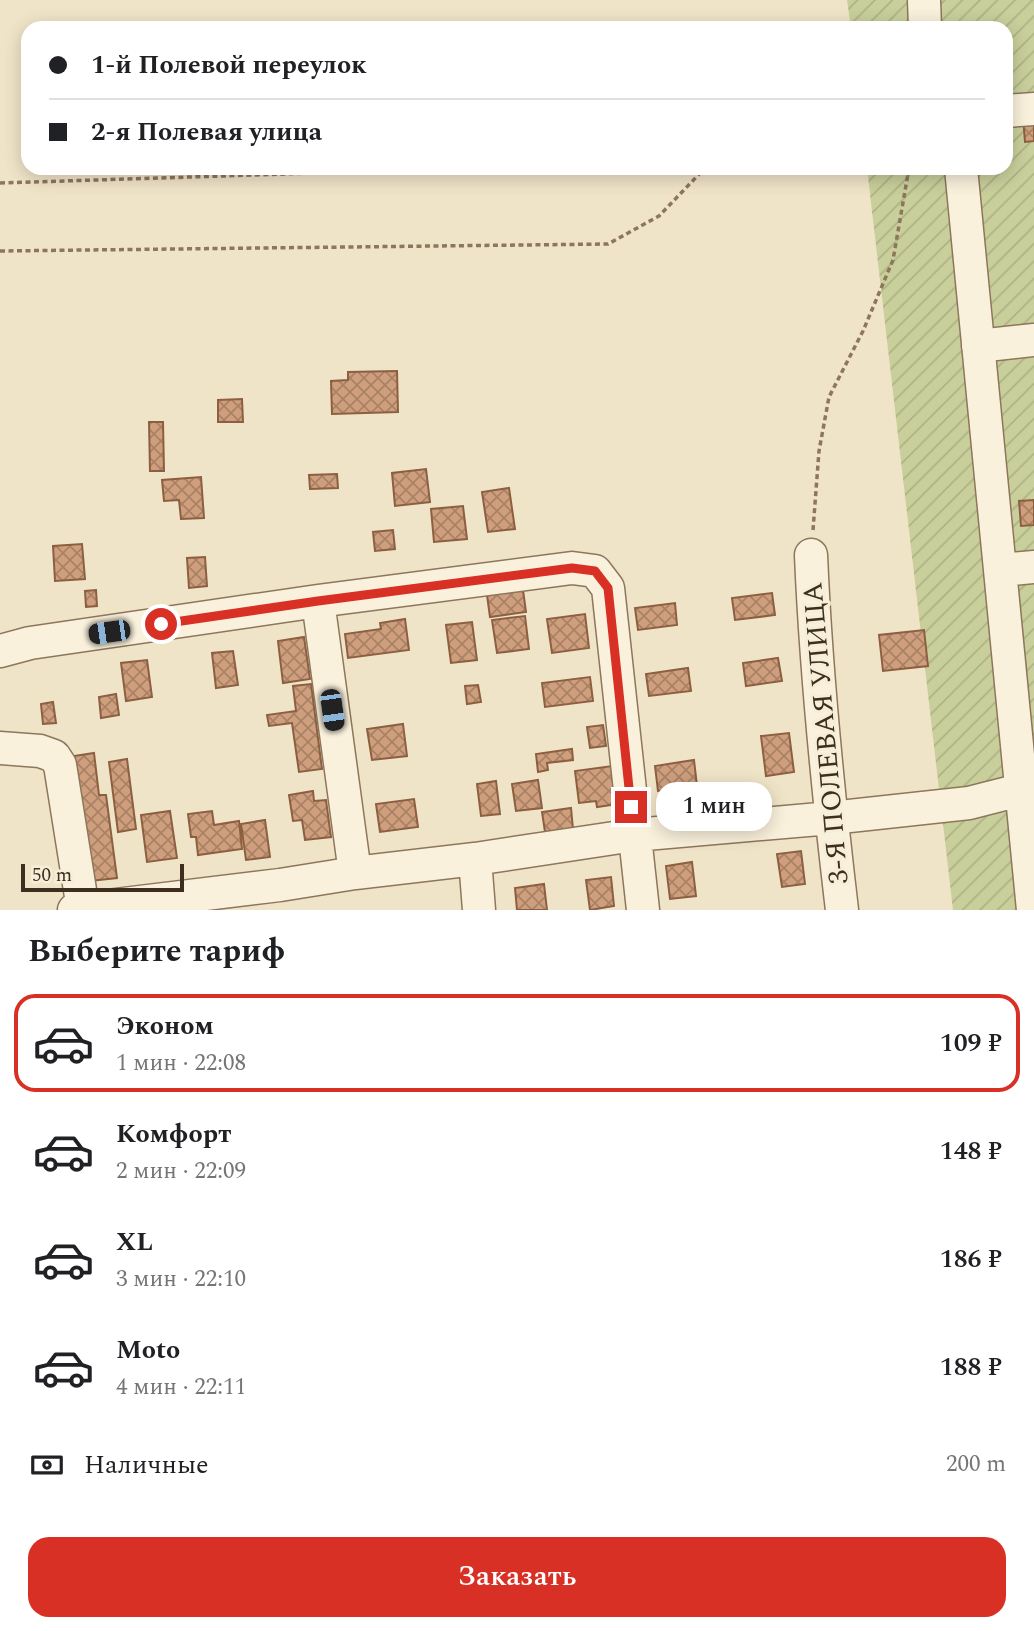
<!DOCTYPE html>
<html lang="ru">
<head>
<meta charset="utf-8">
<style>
	:root { --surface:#fff; --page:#f2f2f2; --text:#202124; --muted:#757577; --line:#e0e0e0; --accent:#d93025 }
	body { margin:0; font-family:Spectral,serif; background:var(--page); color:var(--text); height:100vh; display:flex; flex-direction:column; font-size:26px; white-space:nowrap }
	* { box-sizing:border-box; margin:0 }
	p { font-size:23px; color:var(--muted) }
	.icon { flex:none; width:38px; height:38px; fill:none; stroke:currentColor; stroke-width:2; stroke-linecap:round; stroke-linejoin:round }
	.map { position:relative; height:910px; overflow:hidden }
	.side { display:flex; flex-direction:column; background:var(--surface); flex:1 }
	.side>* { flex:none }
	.banner { position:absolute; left:21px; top:21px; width:992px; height:154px; border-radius:21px; box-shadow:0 4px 18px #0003; display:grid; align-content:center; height:154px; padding:0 28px; background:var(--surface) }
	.scale { position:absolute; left:21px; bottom:18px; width:163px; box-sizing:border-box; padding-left:7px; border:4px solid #3d2e20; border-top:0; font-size:19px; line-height:24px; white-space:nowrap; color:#3d2e20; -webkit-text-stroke:5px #f7eed8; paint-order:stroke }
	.end { position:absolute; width:32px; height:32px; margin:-16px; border:9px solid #d93025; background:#fff; box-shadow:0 0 0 4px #fff }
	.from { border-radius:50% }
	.bubble { position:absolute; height:49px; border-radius:21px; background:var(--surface); box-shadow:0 4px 18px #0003; font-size:23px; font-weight:600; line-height:49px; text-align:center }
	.car { position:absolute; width:21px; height:42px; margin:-21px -10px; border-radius:9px; box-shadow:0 0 5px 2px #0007; background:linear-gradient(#222 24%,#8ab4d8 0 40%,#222 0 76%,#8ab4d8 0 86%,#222 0) }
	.banner b { display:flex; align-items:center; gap:24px; height:66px; font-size:26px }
	.banner b+b { border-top:2px solid var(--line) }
	.banner i { width:18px; height:18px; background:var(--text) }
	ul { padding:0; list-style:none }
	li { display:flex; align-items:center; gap:21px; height:98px; margin:0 14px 10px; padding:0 14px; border:4px solid transparent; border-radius:21px }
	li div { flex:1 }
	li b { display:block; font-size:26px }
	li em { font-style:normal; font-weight:600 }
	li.current { border-color:var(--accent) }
	li>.icon { width:63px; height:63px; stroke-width:1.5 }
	h2 { padding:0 28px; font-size:32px; line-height:84px }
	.pay { display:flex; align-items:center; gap:18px; height:77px; padding:0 28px; font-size:26px }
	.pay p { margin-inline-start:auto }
	.action { display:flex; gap:14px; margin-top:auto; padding:14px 28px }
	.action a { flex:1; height:80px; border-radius:21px; background:var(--accent); color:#fff; font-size:28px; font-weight:600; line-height:80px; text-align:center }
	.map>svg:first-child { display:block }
	.garden { fill:url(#garden-furrows) }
	.building { fill:url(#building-cross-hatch); stroke:#8d5f41; stroke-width:2 }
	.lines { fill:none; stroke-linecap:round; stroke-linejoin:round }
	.minor-casing { stroke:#8d765c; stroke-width:35 }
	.path { stroke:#8d765c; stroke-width:3.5; stroke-dasharray:5 3.5; stroke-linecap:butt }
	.minor { stroke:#faf1dc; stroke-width:32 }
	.route { stroke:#d93025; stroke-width:9 }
	.labels { text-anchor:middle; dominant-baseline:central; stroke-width:6; stroke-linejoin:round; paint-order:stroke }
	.street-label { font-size:28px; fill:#3d2e20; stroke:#f7eed8 }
</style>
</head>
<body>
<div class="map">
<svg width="1034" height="910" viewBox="0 0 1034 910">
	<defs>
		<pattern id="garden-furrows" width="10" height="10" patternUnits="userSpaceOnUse" patternTransform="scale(1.75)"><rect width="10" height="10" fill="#c9cf9b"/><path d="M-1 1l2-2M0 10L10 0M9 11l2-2" fill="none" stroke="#aeb285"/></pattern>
		<pattern id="building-cross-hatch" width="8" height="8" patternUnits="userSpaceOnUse" patternTransform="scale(1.75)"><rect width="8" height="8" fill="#cf9f7d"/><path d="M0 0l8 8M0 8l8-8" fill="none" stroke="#a98266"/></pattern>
	</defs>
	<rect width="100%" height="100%" fill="#f0e4c8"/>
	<path class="garden" d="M847 0H1034V910H953L867 168H1006V28H851Z"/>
	<path class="building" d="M1034 116V141L1025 142 1023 117Z
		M397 371 398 412 332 414 331 381 348 380V372Z
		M242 399 243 422H218V400Z
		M149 422H163L164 471H150Z
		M426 469 430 502 395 506 392 473Z
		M337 474 338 488 310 489 309 475Z
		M201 477 204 518 181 519 179 500 164 501 162 480Z
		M509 488 515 529 488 532 482 492Z
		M1034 500V525L1021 526 1019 501Z
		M463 506 467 539 434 542 431 509Z
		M393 530 395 549 375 551 373 532Z
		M82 544 85 579 55 581 53 546Z
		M205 557 207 586 189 588 187 558Z
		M96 590 97 606 86 607 85 591Z
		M523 590 526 612 490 617 487 595Z
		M772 593 775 615 735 620 732 598Z
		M675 603 677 625 638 630 635 608Z
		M585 614 589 648 552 653 547 619Z
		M525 616 529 649 497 653 492 620Z
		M405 619 409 650 348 658 345 634 381 629 380 623Z
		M472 622 477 660 451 663 446 625Z
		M924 630 928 666 883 671 879 635Z
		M304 637 310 679 283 683 278 641Z
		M233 651 238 685 216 688 212 653Z
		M778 658 782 681 746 686 743 663Z
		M147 660 152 697 126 701 121 663Z
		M688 668 691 691 649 696 646 674Z
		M590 677 593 701 545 707 542 683Z
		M311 684 322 769 299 772 292 723 269 726 267 715 296 711 293 686Z
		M478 685 481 702 467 704 465 686Z
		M116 694 119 715 101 718 99 697Z
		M53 702 56 723 43 724 41 704Z
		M403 724 407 756 372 760 367 729Z
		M603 725 606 746 590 748 587 727Z
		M789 733 794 772 766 776 761 736Z
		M572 749 573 760 547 763 548 770 538 772 536 754Z
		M94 753 99 795H106L117 878 90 881 74 756Z
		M127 759 136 829 118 832 109 762Z
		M694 760 697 786 658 791 655 766Z
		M612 766 618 804 597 807 596 801 579 803 575 771Z
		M538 780 542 808 516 811 512 784Z
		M496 781 500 814 481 816 477 784Z
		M313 791 314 801 326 800 331 837 305 840 302 820 293 821 289 795Z
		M414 799 418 827 380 832 376 804Z
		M571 808 573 829 545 832 542 812Z
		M170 811 177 858 147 862 141 815Z
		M212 811 214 825 239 821 242 849 198 855 196 837H191L188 814Z
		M265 820 270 857 246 860 241 824Z
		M801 851 805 884 782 887 777 854Z
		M692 862 696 896 670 899 666 866Z
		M611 877 614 906 590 910 586 880Z
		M544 884 547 910H517L515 888Z"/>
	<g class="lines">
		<defs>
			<path id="minor" d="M924 0 925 28
				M1006 111 1034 109
				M961 168 1033 910
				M978 346 1034 340
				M811 555C816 674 828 792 842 910
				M1000 570 1034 567
				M318 601 355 873
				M0 651 30 643 318 601 572 568 595 571 608 588 643 910
				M0 748 40 751 54 756 60 765 83 909
				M475 859 479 910
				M74 910 280 885 355 873 475 859 634 835 831 818 969 803 1020 790 1034 789"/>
		</defs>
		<use href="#minor" class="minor-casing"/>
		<path class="path" d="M898 168 909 175
			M0 183 286 174 404 168
			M0 251 608 244 659 216 705 168
			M813 530 819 451 829 397 863 331 893 260 909 168"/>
		<use href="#minor" class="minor"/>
	</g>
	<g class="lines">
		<path class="route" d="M161 624 318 601 572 568 595 571 608 588 631 807"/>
	</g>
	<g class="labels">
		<g class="street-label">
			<text transform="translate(826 733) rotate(-95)">3-Я ПОЛЕВАЯ УЛИЦА</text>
		</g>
	</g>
</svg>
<div class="scale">50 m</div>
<i class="end from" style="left:161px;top:624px"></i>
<i class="end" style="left:631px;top:807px"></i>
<div class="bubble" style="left:656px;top:782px;width:116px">1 мин</div>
<i class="car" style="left:109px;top:632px;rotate:262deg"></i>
<i class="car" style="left:332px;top:710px;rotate:172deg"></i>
<div class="banner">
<b><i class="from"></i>1-й Полевой переулок</b>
<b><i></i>2-я Полевая улица</b>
</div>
</div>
<section class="side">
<h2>Выберите тариф</h2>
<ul>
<li class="current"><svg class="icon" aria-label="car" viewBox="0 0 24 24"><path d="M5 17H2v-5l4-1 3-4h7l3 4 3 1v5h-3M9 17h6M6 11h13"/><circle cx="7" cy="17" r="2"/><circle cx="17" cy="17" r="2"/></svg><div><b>Эконом</b><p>1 мин · 22:08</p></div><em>109 ₽</em></li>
<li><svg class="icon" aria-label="car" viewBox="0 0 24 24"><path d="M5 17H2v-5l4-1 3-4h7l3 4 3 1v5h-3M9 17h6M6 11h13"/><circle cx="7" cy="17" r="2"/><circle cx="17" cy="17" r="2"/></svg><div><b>Комфорт</b><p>2 мин · 22:09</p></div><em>148 ₽</em></li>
<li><svg class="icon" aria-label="car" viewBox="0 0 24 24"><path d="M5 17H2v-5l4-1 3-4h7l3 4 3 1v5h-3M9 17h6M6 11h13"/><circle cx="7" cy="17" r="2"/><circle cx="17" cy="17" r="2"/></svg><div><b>XL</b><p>3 мин · 22:10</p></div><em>186 ₽</em></li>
<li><svg class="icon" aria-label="car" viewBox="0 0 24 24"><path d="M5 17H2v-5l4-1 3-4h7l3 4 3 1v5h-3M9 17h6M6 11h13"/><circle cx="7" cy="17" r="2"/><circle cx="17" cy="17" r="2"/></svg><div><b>Moto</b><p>4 мин · 22:11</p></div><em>188 ₽</em></li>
</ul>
<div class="pay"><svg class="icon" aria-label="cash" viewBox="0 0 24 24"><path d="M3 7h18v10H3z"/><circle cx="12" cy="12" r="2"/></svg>Наличные<p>200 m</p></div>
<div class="action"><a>Заказать</a></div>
</section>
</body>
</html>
